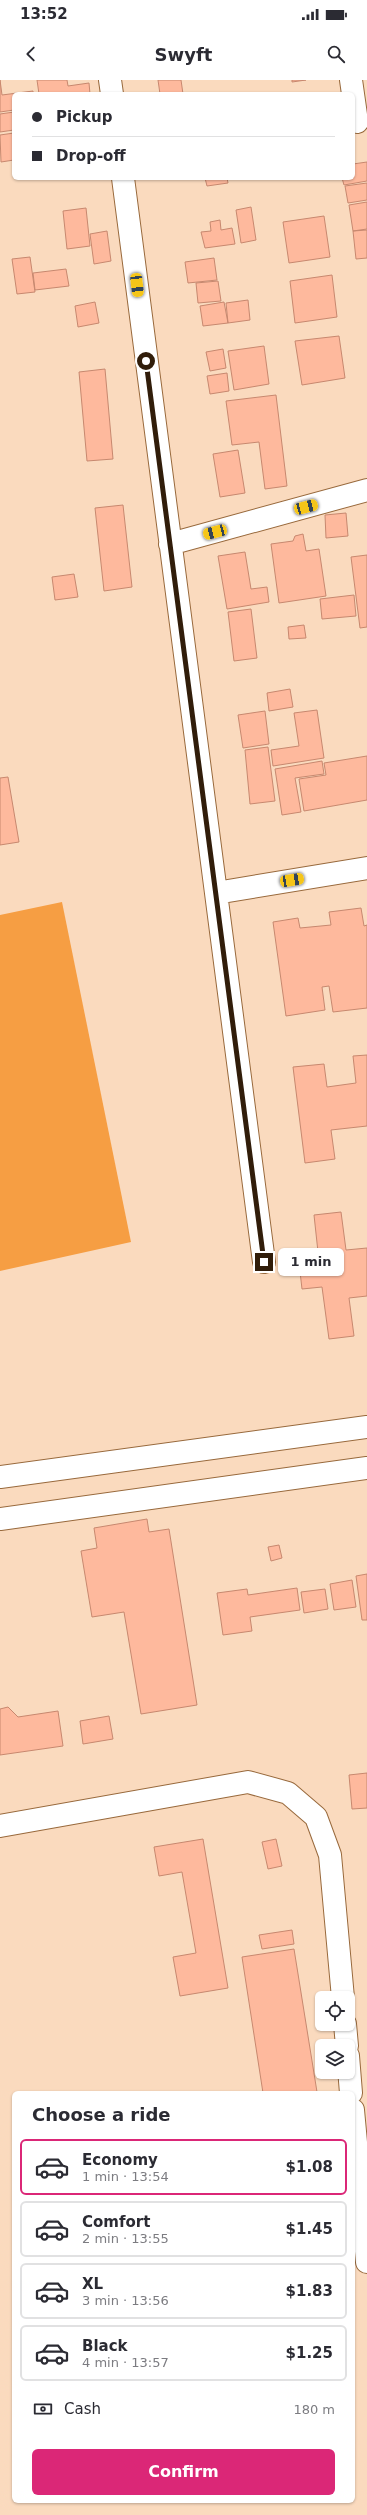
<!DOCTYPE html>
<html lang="en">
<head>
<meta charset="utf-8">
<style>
	:root { --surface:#fff; --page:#f2f2f3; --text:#2b2b33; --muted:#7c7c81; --line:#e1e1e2; --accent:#db2777 }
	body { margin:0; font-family:"DejaVu Sans",sans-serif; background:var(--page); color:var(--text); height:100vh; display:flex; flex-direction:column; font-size:15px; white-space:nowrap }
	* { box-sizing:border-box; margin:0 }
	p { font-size:13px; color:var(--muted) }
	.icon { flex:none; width:22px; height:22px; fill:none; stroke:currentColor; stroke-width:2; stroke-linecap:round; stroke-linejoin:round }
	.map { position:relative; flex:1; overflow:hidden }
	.side { position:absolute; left:12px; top:2011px; width:343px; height:412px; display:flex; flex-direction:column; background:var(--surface); border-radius:6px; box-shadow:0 1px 3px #0004 }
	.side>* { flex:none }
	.guide { position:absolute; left:12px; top:12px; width:343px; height:88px; border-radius:6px; box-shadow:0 1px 3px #0004; display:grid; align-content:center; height:88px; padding:0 20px; background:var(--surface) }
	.controls { position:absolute; left:315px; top:1911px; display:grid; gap:8px }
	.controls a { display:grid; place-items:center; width:40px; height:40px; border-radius:6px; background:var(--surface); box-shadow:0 1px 3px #0004; font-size:20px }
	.end { position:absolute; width:18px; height:18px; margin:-9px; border:5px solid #311d0a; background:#fff; box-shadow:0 0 0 2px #fff }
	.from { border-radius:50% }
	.bubble { position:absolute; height:28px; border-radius:6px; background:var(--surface); box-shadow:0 1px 3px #0004; font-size:13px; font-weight:700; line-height:28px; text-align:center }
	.car { position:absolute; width:12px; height:24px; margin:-12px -6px; border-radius:5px; box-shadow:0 0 3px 1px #0007; background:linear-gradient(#f5c518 24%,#345 0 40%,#f5c518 0 76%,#345 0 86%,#f5c518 0) }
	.guide b { display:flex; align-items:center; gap:14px; height:38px; font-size:15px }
	.guide b+b { border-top:1px solid var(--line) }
	.guide i { width:10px; height:10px; background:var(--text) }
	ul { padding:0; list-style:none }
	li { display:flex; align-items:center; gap:12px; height:56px; margin:0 8px 6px; padding:0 12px; border:2px solid var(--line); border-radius:6px }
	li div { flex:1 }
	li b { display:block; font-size:15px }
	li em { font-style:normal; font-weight:700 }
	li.selected { border-color:var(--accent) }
	li>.icon { width:36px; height:36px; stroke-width:1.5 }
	h2 { padding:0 20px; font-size:18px; line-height:48px }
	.pay { display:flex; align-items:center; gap:10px; height:44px; padding:0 20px; font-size:15px }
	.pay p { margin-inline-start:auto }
	.button { display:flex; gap:8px; margin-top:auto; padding:8px 20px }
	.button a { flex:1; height:46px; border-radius:6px; background:var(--accent); color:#fff; font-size:16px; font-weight:700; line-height:46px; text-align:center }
	.status { display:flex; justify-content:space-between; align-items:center; height:28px; padding:0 20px; background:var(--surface); direction:ltr }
	.status svg { height:11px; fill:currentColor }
	header { display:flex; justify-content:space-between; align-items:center; height:52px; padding:0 20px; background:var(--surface); font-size:18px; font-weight:700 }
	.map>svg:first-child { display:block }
	.green { fill:#f69e43 }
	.building { fill:#feb99d; stroke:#c7886f }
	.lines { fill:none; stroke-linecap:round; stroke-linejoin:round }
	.minor-casing { stroke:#98693c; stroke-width:24 }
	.major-casing { stroke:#98693c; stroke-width:24 }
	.minor { stroke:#fff; stroke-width:22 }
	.major { stroke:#fff; stroke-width:22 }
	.route { stroke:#311d0a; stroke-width:5 }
</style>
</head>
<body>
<div class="status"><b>13:52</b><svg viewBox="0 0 49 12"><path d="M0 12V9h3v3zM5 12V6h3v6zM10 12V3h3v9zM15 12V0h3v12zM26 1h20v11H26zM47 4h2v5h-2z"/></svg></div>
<header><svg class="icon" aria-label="back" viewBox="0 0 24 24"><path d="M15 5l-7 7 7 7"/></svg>Swyft<svg class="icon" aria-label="search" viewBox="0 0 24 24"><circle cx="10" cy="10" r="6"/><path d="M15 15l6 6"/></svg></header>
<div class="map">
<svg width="367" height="2435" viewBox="0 0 367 2435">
	<rect width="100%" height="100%" fill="#fadabe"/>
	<path class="green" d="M62 822 131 1162 0 1191V835Z"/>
	<path class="building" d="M0 0 2 15 33 11V14H14V30L0 32Z
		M37 0H67L68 6 89 3 90 14H39Z
		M158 0H181L183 14H160Z
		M292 0H306L292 2Z
		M14 32V50L0 52V34Z
		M14 53V80L1 82 0 55Z
		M367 82V101L344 105 342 98H353V84Z
		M205 98H227L228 103 207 106Z
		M367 103V120L348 123 345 106Z
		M367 122V149L353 151 349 125Z
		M251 127 256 160 241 163 236 130Z
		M86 128 90 166 67 169 63 131Z
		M324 136 330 177 289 183 283 142Z
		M220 140 221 150 232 148 235 164 205 168 201 152 211 151 210 142Z
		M367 150V178L356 179 353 151Z
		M107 151 111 181 94 184 90 154Z
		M30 177 35 212 17 214 12 179Z
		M214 178 217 200 188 203 185 182Z
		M66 189 69 206 35 210 33 193Z
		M332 195 337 237 295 243 290 201Z
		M218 201 221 221 198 223 196 203Z
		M248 220 250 240 228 243 226 223Z
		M95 222 99 243 78 247 75 226Z
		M224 222 228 243 203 246 200 226Z
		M339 256 345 298 302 305 295 261Z
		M264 266 269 304 234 310 228 271Z
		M223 269 226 288 210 291 206 272Z
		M105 289 113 379 87 381 79 292Z
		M227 293 229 311 210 314 207 296Z
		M276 315 287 406 265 409 259 362 232 365 226 321Z
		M238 370 245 413 220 417 213 374Z
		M123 425 132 507 104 511 95 428Z
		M346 433 348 456 326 458 325 435Z
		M303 454 306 471 319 469 326 516 279 523 271 464 293 461 295 456Z
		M245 472 251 509 267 507 269 522 227 529 218 476Z
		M367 475V547L360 548 351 477Z
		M74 494 78 517 55 520 52 497Z
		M354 515 356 536 322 539 320 519Z
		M251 529 257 578 234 581 228 532Z
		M304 545 306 558 289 559 288 547Z
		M290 609 293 627 269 631 267 613Z
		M317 630 324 678 273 686 271 670 299 666 294 633Z
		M265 631 269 664 243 668 238 635Z
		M268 667 275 721 250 724 245 670Z
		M367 676V720L304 731 299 699 326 695 324 683Z
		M322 681 324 694 295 698 301 732 282 735 275 689Z
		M8 697 19 762 0 765V698Z
		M361 828 364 846 367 845V928L333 932 329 906 322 907 325 930 286 936 273 842 298 838 300 848 331 845 329 832Z
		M367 975V1046L331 1050 335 1079 305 1083 293 987 324 984 327 1007 356 1003 353 976Z
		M341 1132 346 1170 367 1168V1216L349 1218 354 1256 329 1259 322 1207 302 1209 298 1174 318 1172 314 1135Z
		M147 1439 149 1452 169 1449 197 1625 141 1634 124 1532 92 1537 81 1471 97 1468 94 1448Z
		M279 1465 282 1478 271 1481 268 1467Z
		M367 1494V1540H362L356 1496Z
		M352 1500 356 1527 334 1530 330 1504Z
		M297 1508 300 1530 250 1537 252 1551 223 1555 217 1513 247 1509 248 1515Z
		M325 1509 328 1529 304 1533 301 1512Z
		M8 1627 18 1637 58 1631 63 1666 0 1675V1629Z
		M109 1636 113 1659 83 1664 80 1641Z
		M367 1693V1728L352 1729 349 1695Z
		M203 1759 228 1908 180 1916 173 1877 196 1873 182 1792 159 1796 154 1767Z
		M276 1759 282 1786 268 1789 262 1762Z
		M292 1850 294 1864 262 1869 259 1855Z
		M294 1869 317 2012 263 2013 242 1877Z"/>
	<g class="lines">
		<defs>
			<path id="minor" d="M110 0 112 14
				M351 0 357 42
				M123 98 264 1182
				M170 464 367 410
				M216 813 367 788
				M0 1746 248 1702 288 1713 316 1737 330 1775 343 1918
				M345 1944 347 1966
				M348 1976 351 2013
				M353 2030 367 2182"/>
			<path id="major" d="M0 1397 367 1347
				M0 1439 367 1388"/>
		</defs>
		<use href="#minor" class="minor-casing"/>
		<use href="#major" class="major-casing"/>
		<use href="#minor" class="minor"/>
		<use href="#major" class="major"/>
	</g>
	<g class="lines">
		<path class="route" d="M146 281 264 1182"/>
	</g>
</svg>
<div class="controls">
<a><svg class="icon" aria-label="locate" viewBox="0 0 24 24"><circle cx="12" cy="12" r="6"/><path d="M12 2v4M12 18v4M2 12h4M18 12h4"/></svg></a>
<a><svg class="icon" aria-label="layers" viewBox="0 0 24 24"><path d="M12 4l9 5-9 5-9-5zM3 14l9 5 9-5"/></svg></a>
</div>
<i class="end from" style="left:146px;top:281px"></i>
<i class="end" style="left:264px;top:1182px"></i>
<div class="bubble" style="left:278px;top:1168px;width:66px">1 min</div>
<i class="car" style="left:137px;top:205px;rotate:173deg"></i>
<i class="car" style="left:306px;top:427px;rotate:75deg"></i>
<i class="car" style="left:215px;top:452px;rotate:255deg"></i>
<i class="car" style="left:292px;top:800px;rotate:81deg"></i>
<div class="guide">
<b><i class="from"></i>Pickup</b>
<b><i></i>Drop-off</b>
</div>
<section class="side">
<h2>Choose a ride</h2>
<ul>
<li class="selected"><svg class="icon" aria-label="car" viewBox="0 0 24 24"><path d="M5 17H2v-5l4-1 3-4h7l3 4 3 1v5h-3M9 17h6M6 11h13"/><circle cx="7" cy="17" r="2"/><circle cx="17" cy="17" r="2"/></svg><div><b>Economy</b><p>1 min · 13:54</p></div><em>$1.08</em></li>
<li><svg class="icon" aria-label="car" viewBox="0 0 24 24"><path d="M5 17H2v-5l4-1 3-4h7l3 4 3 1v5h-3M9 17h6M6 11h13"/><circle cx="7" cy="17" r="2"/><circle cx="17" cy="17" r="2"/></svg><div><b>Comfort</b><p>2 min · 13:55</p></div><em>$1.45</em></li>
<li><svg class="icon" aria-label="car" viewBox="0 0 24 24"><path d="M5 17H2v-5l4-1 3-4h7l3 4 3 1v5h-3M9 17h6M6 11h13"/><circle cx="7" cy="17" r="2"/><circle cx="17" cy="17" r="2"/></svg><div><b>XL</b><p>3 min · 13:56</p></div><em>$1.83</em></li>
<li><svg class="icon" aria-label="car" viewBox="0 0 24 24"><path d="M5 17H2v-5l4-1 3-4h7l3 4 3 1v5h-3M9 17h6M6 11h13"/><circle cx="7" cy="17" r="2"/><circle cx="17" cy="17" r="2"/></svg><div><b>Black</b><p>4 min · 13:57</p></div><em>$1.25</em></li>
</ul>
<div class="pay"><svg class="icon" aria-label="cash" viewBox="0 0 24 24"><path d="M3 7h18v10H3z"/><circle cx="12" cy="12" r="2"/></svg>Cash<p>180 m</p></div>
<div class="button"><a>Confirm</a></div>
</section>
</div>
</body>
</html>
